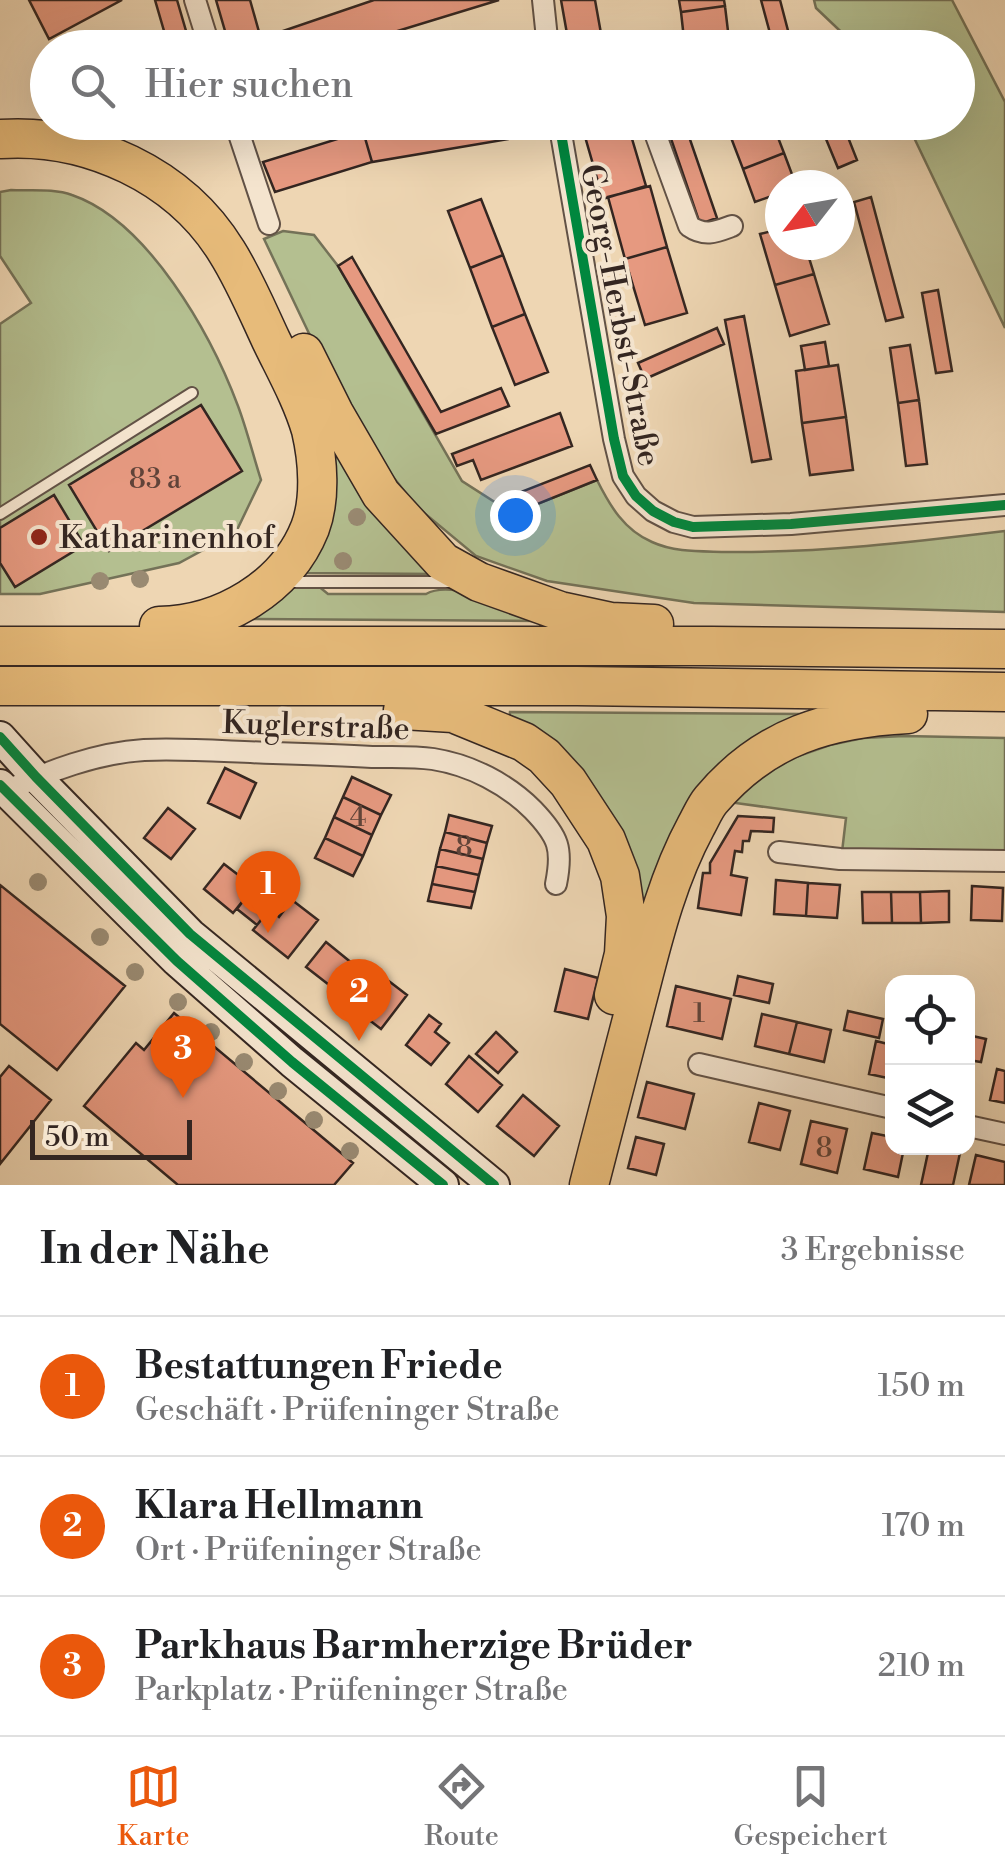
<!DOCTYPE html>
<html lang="de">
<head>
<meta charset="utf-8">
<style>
  body { margin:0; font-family:"Libre Bodoni",serif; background:#f6f6f6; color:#202124 }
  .controls { position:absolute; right:30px; bottom:30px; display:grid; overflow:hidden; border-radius:20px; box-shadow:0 10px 40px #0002 }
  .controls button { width:90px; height:90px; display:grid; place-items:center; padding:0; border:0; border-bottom:2px solid #e0e0e0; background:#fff; color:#202124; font:50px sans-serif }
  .compass { position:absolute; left:765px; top:170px; width:90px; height:90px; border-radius:50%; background:#fff; box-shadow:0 10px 40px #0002; rotate:239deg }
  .scale { position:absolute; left:30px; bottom:25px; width:162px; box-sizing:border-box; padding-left:10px; border:5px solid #342621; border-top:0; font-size:28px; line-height:35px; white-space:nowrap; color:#342621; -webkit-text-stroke:8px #f4e4ce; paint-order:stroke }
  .you { position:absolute; left:515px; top:515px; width:35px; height:35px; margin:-25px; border:8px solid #fff; border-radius:50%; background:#1a73e8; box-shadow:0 0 0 15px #1a73e833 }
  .badge { display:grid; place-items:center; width:65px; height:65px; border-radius:50%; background:#ea580c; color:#fff; font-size:32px; font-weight:700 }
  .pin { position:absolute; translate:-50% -82px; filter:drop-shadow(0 2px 5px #0008) }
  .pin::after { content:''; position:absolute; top:52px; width:35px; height:30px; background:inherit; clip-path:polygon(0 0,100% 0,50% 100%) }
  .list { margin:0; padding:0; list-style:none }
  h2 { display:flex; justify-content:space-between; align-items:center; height:130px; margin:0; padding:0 40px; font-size:42px }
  h2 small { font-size:32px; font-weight:400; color:#757577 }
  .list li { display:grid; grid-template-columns:65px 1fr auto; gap:30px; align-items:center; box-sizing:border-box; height:140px; padding:0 40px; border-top:2px solid #e0e0e0 }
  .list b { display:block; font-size:38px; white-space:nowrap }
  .list p { margin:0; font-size:32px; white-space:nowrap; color:#757577 }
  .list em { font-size:32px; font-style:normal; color:#757577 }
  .icon { flex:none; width:55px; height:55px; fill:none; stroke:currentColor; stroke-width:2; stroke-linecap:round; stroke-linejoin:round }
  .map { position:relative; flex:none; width:1005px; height:1185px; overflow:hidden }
  .search { position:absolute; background:#fff; box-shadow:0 10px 40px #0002; left:30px; right:30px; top:30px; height:110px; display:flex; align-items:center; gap:25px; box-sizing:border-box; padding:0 35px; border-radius:55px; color:#757577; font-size:38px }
  .sheet { height:550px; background:#fff }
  nav { display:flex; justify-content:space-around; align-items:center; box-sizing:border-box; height:140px; border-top:2px solid #e0e0e0; background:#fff; font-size:28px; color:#757577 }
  nav a { display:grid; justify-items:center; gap:5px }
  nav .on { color:#ea580c }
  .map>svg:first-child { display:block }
  .green { fill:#b4bf90; stroke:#747258; stroke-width:2.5 }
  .building { fill:#e69980; stroke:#342621; stroke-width:2.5 }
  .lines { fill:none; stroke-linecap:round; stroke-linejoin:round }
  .lane-casing { stroke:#625246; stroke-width:14 }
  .street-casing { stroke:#625246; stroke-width:24 }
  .secondary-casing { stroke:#342621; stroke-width:34 }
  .highway-casing { stroke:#342621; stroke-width:41 }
  .lane { stroke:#f4e4ce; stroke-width:10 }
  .street { stroke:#f4e4ce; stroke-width:20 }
  .secondary { stroke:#f4e4ce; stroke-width:30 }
  .highway { stroke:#e7bb7a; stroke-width:38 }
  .cycleway-casing { stroke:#f4e4ce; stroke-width:16 }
  .cycleway { stroke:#00873e; stroke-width:10 }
  .tree { fill:#998a72 }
  .poi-dot { fill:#8f2418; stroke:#f4e4ce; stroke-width:4 }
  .labels { text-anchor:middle; stroke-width:8; stroke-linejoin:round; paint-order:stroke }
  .number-label { font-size:28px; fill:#604339 }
  .street-label { font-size:32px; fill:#342621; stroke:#f4e4ce }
  .poi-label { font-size:32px; fill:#342621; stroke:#f4e4ce; text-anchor:start }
</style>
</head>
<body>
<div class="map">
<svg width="1005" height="1185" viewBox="0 0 1005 1185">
  <rect width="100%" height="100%" fill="#eed6b3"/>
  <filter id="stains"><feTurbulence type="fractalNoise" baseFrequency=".002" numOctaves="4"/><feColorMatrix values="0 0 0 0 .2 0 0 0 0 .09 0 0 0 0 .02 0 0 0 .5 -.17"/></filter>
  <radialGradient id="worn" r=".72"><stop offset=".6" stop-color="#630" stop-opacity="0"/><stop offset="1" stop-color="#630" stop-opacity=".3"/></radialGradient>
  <!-- green -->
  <path class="green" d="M814,0H952L1005,102V328L907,123L958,122V48L857,47L816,8Z
    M11,190C30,191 54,188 72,195C148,221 211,334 238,406C247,430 253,455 261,480L236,532L179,563L40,594H0V324L31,303L0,256V192Z
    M283,231L314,235L338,266L462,481L501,506L508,497L515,513L597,480C610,506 624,530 652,542C676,553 702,551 728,552C820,553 913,542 1005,531V612L694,603L547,581L476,556L417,507L370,448L315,346L264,239Z
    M311,395L440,574L295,573Z
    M317,585L328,594H426C454,578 514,610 543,621L241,619L285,588Z
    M510,712L808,714L757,740L622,993L627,874L509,721Z
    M904,736L1005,738V852H842L846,818L728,802L770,766L830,745L863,738Z"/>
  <!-- building -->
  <path class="building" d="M29,0H122L49,39Z
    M155,0H177L191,48H169Z
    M216,0H250L263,46L230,48Z
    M374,0H499L342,48H279L274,34Z
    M561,0H595L602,39L569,45Z
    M679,0H724L725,6L681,12Z
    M761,0H780L792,46L774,48Z
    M725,6L730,48H685L681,12Z
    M410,122H530L532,135L372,162L363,131Z
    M622,122H627L646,186L603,199L584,133Z
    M678,122H684L717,218L700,224L667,127Z
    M763,122H772L784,153L743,169L730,135Z
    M819,122H842L857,160L838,168Z
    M363,131L372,162L275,192L263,162Z
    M784,153L796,185H780V193L755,202L743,169Z
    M650,186L667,247L625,259L608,197Z
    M871,197L903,317L886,321L854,202Z
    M481,199L503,255L470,268L448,211Z
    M780,229V245H805L814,274L775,285L760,234Z
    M667,247L687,313L645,325L625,259Z
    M503,255L525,314L492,327L470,268Z
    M352,257L441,412L501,388L509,406L436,434L338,266Z
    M814,274L829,324L790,336L775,285Z
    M938,290L952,371L936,373L922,293Z
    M525,314L548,372L515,385L492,327Z
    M744,316L771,459L752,462L725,320Z
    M717,328L724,344L645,379L638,363Z
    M825,342L829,366L805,370L801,346Z
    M910,345L919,400L898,403L890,348Z
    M838,365L846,417L802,423L796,371Z
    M919,400L927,464L906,466L898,403Z
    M201,405L242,471L109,551L69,485Z
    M560,413L572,446L481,480L473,460L457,466L452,454Z
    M846,417L853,470L810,475L802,423Z
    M590,465L597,480L515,513L508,497Z
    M54,495L84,545L15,587L0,563V528Z
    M225,768L256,783L240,818L208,803Z
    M352,777L391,795L381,815L343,797Z
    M343,797L381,815L372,835L334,817Z
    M168,808L195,829L171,859L144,838Z
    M449,815L492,826L487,843L445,832Z
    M738,816L774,818L773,832L751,831L749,841H743L742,852L735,851L731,875L747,878L741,915L698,908L703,873H710V863Z
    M334,817L372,835L363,856L325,838Z
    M445,832L487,843L483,859L440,849Z
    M325,838L363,856L353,876L315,858Z
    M440,849L483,859L479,875L436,866Z
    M224,864L254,887L233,913L204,889Z
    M436,866L479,875L475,892L432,884Z
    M252,875L279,897L257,925L237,909L254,887L247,882Z
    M776,880L808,883L806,916L774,914Z
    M808,883L840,885L837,918L806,916Z
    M432,884L475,892L471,908L428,901Z
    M0,885L125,986L57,1070L0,1024Z
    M972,886L1003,888L1002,921L971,920Z
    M949,891V922L921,923L920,892Z
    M862,892H891L892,923H863Z
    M891,892H920L921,923H892Z
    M292,900L318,920L288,958L253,930L270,909L279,917Z
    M326,942L353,964L333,988L306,967Z
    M565,969L598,978L588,1019L555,1011Z
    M377,972L407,995L381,1029L351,1006Z
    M738,976L773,984L769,1003L734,995Z
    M676,986L731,999L722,1039L667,1026Z
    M848,1011L883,1019L879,1038L844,1030Z
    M174,1013L353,1163L334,1185H178L84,1106L136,1043L144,1050Z
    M762,1014L797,1022L789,1054L755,1046Z
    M429,1015L441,1024L435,1032L449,1043L431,1065L406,1045Z
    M797,1022L831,1030L824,1062L789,1054Z
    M496,1032L517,1052L498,1073L476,1054Z
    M968,1035L986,1039L981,1062L968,1060Z
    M876,1041L892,1045V1079L869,1074Z
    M469,1056L502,1085L478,1112L446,1084Z
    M9,1066L51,1100L0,1164V1077Z
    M997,1069L1005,1071V1103L990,1100Z
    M647,1082L694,1094L685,1129L638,1117Z
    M523,1095L559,1126L534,1156L497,1126Z
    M759,1103L790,1111L780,1150L749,1142Z
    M811,1121L847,1129L837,1173L801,1164Z
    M872,1133L892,1137V1148H904L898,1177L864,1169Z
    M636,1137L664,1144L656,1175L628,1168Z
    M929,1148L960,1153L953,1185H921Z
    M976,1155L1005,1162V1185H969Z"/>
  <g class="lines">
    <!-- lane casing -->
    <g class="lane-casing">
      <path id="lane" d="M0,514L192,393
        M288,582H451"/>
    </g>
    <!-- street casing -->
    <g class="street-casing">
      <path id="street" d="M195,0L210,48
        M543,0L548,48
        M235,122L269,224
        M559,122L614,439L623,476L636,496L653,511L674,522L693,527L791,524L1005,505
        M651,122L689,226C705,237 716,232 732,226
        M6,791C49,771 96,753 144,750C186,748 231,752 273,753C306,754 339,755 372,757C392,757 413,756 433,759C471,765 507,784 533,810C559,837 563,849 556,884
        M779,852L840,859L1005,861
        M699,1064L892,1108
        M968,1126L1005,1134"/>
    </g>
    <!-- secondary casing -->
    <g class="secondary-casing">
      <path id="secondary" d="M0,737L36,777L190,934L494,1185
        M0,785L177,961L292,1062L443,1185"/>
    </g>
    <!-- highway casing -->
    <g class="highway-casing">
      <path id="highway" d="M0,139C88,133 180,175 227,252C244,279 257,310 271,340C285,369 302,399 311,430C318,460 321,499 310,528C286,588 222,625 159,626
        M304,353L334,413L381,494L443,562L479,582L560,611L611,622L654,624
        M0,646H711L1005,649
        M0,686H577L1005,692
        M403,710L453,713L524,742L544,756L568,782L606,840L620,876L626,916L624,954L614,995
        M589,1185C606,1118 624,1051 641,985C655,930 669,876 696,826C701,817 705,807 711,800C765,736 829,718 908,714"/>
    </g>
    <!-- lane -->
    <use href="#lane" class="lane"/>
    <!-- street -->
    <use href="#street" class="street"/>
    <!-- secondary -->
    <use href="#secondary" class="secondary"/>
    <!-- highway -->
    <use href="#highway" class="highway"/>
    <!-- cycleway casing -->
    <g class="cycleway-casing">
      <path id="cycleway" d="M559,122L614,439L623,476L636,496L653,511L674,522L693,527L791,524L1005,505
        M0,737L36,777L190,934L494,1185
        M0,785L177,961L292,1062L443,1185"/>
    </g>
    <!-- cycleway -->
    <use href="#cycleway" class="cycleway"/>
  </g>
  <!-- trees -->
  <g class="tree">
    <circle cx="357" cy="517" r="9"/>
    <circle cx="343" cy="561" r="9"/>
    <circle cx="140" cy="579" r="9"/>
    <circle cx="100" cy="581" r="9"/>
    <circle cx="38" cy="882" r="9"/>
    <circle cx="100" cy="937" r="9"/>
    <circle cx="135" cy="972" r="9"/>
    <circle cx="178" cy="1002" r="9"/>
    <circle cx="211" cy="1032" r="9"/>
    <circle cx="244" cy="1062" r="9"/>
    <circle cx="278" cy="1091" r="9"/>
    <circle cx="314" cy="1120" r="9"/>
    <circle cx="350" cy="1151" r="9"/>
  </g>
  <!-- markers -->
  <circle class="poi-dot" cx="39" cy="537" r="10"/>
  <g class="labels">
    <!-- number labels -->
    <g class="number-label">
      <text x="155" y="488">83 a</text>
      <text x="358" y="826">4</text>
      <text x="464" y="856">8</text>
      <text x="699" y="1022">1</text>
      <text x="824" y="1157">8</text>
    </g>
    <!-- street labels -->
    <g class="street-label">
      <text transform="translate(621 315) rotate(79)" y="11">Georg-Herbst-Straße</text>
      <text transform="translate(316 725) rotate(2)" y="11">Kuglerstraße</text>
    </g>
    <!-- poi labels -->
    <g class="poi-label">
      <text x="59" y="548">Katharinenhof</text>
    </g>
  </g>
  <rect width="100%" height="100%" filter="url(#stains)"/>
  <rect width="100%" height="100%" fill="url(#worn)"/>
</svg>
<div class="controls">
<button><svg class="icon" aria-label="locate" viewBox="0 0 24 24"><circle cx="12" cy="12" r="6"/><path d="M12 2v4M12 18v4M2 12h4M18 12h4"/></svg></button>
<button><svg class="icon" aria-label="layers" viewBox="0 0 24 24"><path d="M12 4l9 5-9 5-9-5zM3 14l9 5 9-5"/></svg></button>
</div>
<svg class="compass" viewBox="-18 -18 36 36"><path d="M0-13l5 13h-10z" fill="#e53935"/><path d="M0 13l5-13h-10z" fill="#757577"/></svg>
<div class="scale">50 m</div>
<div class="you"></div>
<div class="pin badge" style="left:268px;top:933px">1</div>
<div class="pin badge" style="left:359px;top:1041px">2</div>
<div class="pin badge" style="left:183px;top:1098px">3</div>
<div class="search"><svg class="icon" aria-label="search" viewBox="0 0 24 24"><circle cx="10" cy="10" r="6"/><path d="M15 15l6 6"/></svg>Hier suchen</div>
</div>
<section class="sheet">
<h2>In der Nähe<small>3 Ergebnisse</small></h2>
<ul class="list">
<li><span class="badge">1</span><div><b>Bestattungen Friede</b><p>Geschäft · Prüfeninger Straße</p></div><em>150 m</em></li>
<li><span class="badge">2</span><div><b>Klara Hellmann</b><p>Ort · Prüfeninger Straße</p></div><em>170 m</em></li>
<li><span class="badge">3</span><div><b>Parkhaus Barmherzige Brüder</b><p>Parkplatz · Prüfeninger Straße</p></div><em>210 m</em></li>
</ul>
</section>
<nav>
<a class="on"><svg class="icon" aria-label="map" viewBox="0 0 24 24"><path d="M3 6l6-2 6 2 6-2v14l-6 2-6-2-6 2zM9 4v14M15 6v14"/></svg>Karte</a>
<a><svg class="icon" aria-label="directions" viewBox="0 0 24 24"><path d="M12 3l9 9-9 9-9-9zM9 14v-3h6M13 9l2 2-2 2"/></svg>Route</a>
<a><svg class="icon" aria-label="saved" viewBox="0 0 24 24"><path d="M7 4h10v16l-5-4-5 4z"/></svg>Gespeichert</a>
</nav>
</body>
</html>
